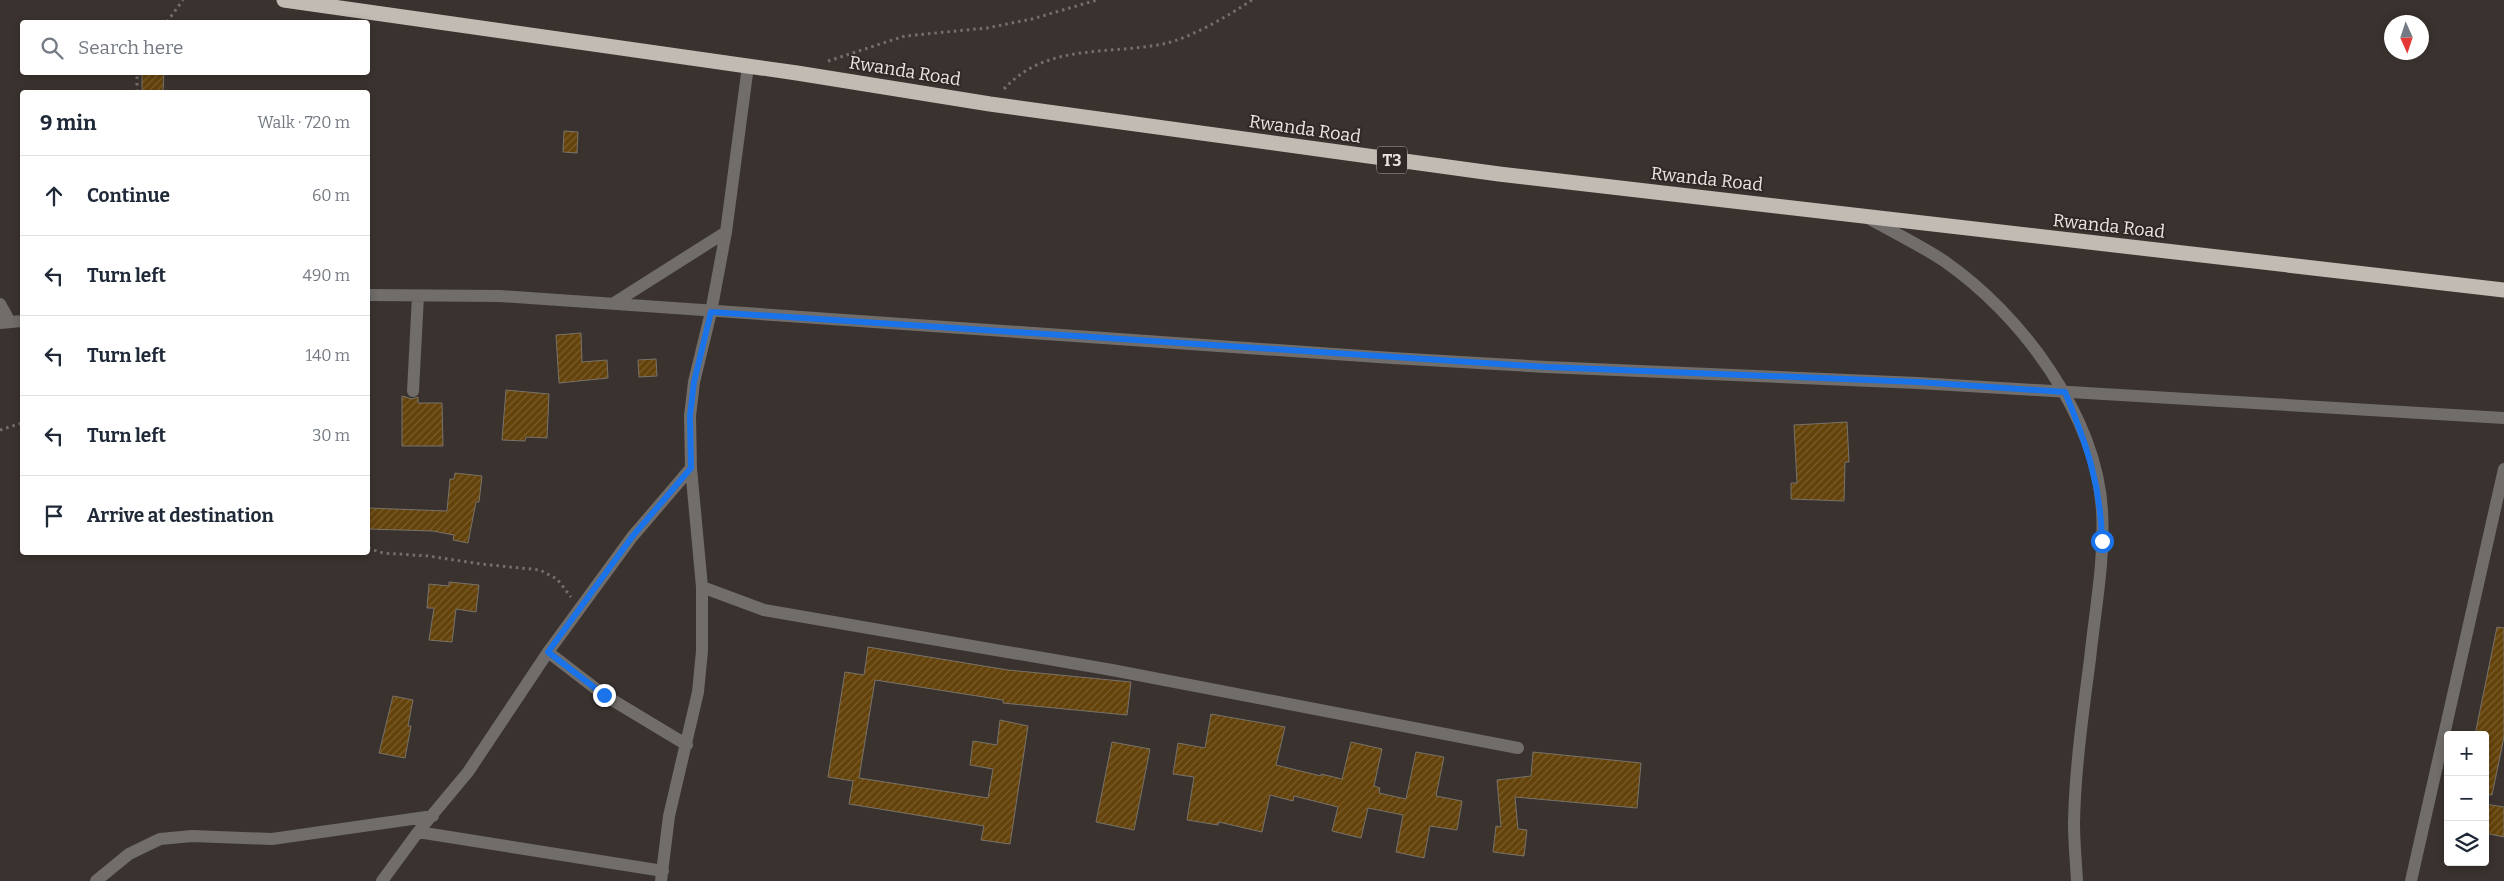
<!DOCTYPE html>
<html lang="en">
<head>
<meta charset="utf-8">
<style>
  body { margin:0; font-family:Bitter,serif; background:#f2f2f3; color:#1f2937 }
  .controls { position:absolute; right:15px; bottom:15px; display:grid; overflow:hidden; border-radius:5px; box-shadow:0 2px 8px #0003 }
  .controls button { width:45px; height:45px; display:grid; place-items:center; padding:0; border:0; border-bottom:1px solid #e0e1e3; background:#fff; color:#1f2937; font:25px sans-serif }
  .compass { position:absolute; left:2384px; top:15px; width:45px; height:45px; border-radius:50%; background:#fff; box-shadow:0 2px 8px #0003; rotate:177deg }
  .stop { position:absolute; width:15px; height:15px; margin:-11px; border:4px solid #1a73e8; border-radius:50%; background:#fff }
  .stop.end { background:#1a73e8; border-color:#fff; box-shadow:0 1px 5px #0008 }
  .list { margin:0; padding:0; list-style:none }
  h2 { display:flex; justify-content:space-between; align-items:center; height:65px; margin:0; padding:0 20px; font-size:21px }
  h2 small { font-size:16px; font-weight:400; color:#747a83 }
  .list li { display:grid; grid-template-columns:32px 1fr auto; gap:15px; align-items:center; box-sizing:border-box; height:80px; padding:0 20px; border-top:1px solid #e0e1e3 }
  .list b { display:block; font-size:19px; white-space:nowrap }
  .list em { font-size:16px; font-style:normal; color:#747a83 }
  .icon { flex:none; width:28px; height:28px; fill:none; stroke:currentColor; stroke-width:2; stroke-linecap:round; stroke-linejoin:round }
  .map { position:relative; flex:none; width:2504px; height:881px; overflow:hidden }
  .search { position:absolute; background:#fff; box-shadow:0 2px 8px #0003; left:20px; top:20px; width:350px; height:55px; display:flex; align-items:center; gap:12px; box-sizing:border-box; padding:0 18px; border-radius:5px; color:#747a83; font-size:19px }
  .panel { position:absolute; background:#fff; box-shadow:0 2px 8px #0003; left:20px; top:90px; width:350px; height:465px; border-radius:5px }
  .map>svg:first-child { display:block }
  .building { fill:url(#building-hatch); stroke:#78726a }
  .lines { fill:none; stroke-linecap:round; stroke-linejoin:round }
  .path { stroke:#756e6b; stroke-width:3; stroke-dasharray:2.5 4; stroke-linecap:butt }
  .minor { stroke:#706d6a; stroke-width:12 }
  .highway { stroke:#c2bbb3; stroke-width:15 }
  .route { stroke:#1a73e8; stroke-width:6 }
  .labels { text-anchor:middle; stroke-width:4; stroke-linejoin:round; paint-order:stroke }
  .shield { fill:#302825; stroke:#b3acaa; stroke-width:1 }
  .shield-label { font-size:16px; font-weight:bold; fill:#ebe5e3 }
  .street-label { font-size:18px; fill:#ebe5e3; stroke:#302825 }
</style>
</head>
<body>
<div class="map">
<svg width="2504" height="881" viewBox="0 0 2504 881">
  <defs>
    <pattern id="building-hatch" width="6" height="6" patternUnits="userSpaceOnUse" patternTransform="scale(1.25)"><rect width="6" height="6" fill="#64430b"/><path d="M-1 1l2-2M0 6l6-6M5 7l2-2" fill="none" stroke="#7a5e2e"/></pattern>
  </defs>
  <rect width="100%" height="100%" fill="#3a322e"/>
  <!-- building -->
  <path class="building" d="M142,72H164L163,92H142Z
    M564,131L578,132L577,153L563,152Z
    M581,333L582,362L607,360L608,378L559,383L556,335Z
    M656,359L657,376L639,377L638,360Z
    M506,390L549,394L547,438L526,437L525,441L502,440Z
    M402,396L412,399L418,397V403H442L443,446H402Z
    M1847,422L1849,462H1845L1844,501L1791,499V483H1797L1794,425Z
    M455,473L482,476L479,502H476L468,543L453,540L454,535L433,531L368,529V508L447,511L450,479H454Z
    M449,582L479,585L476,612L456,609L452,642L429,640L434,608H427L429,584L449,586Z
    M2497,627L2504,628V737L2492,795L2485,794V735H2475Z
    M868,647L1008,670L1131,682L1127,715L1003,703V700L875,680L859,778L988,798L993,769L970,765L973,741L997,745L1000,720L1028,726L1010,844L981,840L984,826L849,804L853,781L828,777L845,672L864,675Z
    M393,696L413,700L408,726H411L405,758L379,753Z
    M1211,714L1285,727L1276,765L1321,776V774L1342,779L1351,742L1382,749L1374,786L1380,788L1379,793L1406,799L1416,752L1444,757L1436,796L1462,801L1457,830L1430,826L1424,858L1396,852L1403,815L1368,808L1361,838L1332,831L1338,807L1294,796L1293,801L1270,795L1262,832L1219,822L1218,825L1187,820L1194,777L1173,774L1178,743L1205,748Z
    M1112,742L1150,749L1134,830L1096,822Z
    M1533,752L1641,763L1637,808L1515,797L1518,829L1527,830L1524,856L1493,852L1496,826L1501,827L1497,780L1531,776Z
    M2485,804L2504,807V837L2485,833Z"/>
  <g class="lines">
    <!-- path -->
    <path class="path" d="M167,22L183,0
      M828,61L905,36L987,28L1032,19L1097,0
      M1004,89C1046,43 1107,55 1163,44C1191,38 1228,16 1252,0
      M137,92V72
      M0,430L22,423
      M368,548L383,553L428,556L481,564L540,570L557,579L571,597"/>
    <!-- minor -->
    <path class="minor" d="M1868,218C1893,232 1920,245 1944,261C2021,314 2096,415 2102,510C2105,560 2095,610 2090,659C2083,713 2075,769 2074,823C2074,843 2076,862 2077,881
      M368,295L500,296L1392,358L1546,367L1918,383L2504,418
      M614,303L726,232
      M0,304L10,322
      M0,323L22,321
      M413,391L418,296
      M702,587L764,610L1112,670L1518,748
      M548,652L604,695L687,745
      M418,832L663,871
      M96,881L129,854L160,839L192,836L272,839L433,816
      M382,881L418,832L468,772L548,652L632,537L691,468
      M661,881L669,816L698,692L702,651V587L691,468L690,416L694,382L711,312L726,232L748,66
      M2411,881L2504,469"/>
    <!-- highway -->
    <path class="highway" d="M284,0L797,73L990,104L1499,174L2504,290"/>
  </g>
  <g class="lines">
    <!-- route -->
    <path class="route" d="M604,695L548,652L632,537L691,468L690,416L694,382L711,312L1546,367L1918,382L2065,392C2086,443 2101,485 2102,541"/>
  </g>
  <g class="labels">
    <!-- shield labels -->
    <rect class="shield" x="1377" y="146.5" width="30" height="27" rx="4"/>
    <g class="shield-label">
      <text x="1392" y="166">T3</text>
    </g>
    <!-- street labels -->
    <g class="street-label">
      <text transform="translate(905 71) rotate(9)" y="6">Rwanda Road</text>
      <text transform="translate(1305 129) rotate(8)" y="6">Rwanda Road</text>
      <text transform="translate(1707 179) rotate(6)" y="6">Rwanda Road</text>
      <text transform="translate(2109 226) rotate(6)" y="6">Rwanda Road</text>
    </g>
  </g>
</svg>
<div class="controls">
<button>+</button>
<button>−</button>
<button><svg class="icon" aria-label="layers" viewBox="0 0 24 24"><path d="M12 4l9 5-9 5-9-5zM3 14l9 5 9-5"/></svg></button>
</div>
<svg class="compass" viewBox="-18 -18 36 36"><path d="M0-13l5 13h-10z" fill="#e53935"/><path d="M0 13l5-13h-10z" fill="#747a83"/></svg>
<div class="stop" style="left:2102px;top:541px"></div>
<div class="stop end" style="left:604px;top:695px"></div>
<div class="search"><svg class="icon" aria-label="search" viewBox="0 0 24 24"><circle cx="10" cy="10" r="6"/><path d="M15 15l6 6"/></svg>Search here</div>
<section class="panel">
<h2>9 min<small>Walk · 720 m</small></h2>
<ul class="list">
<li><svg class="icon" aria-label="ahead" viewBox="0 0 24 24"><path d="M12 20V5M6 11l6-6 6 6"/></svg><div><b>Continue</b></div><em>60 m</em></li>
<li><svg class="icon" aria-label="left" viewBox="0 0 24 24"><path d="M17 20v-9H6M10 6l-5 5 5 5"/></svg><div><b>Turn left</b></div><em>490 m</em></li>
<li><svg class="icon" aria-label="left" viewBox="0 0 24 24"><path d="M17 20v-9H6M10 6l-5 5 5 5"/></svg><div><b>Turn left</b></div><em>140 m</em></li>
<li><svg class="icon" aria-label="left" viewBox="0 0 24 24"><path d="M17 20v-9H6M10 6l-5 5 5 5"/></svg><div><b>Turn left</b></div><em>30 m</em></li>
<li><svg class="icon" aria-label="arrive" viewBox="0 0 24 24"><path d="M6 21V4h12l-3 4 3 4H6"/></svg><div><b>Arrive at destination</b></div></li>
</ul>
</section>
</div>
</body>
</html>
